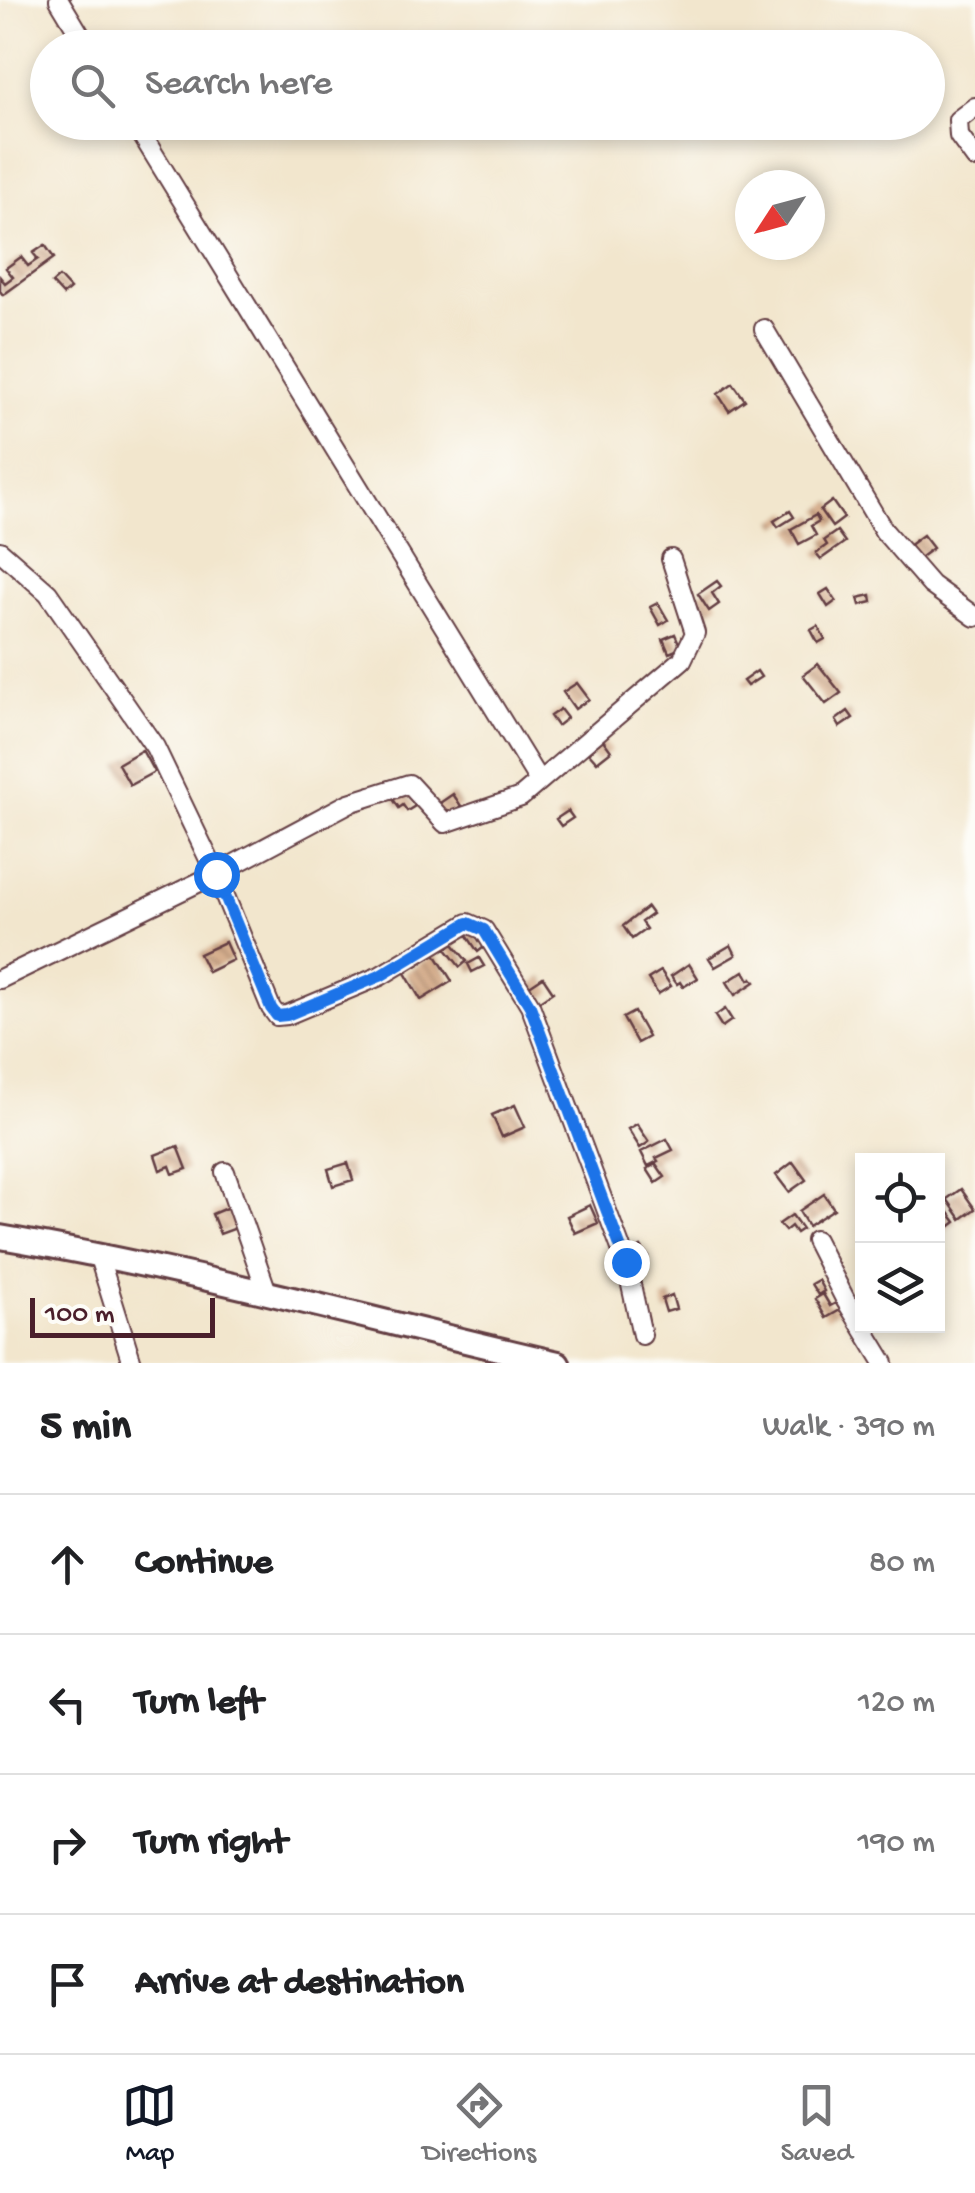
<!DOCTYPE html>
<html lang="en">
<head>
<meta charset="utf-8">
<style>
  body { margin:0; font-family:"Gochi Hand",sans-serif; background:#f6f6f6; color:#202124 }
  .controls { position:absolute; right:30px; bottom:30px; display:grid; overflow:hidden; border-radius:0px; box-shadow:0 5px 15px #0003 }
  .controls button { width:90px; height:90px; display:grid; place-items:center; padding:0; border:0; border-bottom:2px solid #e0e0e0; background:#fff; color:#202124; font:50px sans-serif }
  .compass { position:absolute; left:735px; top:170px; width:90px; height:90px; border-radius:50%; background:#fff; box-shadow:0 5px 15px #0003; rotate:234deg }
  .scale { position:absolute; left:30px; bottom:25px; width:185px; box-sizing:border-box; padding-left:10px; border:5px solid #4a1f2b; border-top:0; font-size:28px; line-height:35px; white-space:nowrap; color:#4a1f2b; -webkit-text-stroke:8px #fdfcf7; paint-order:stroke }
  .stop { position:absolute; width:30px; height:30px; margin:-22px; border:8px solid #1a73e8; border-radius:50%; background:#fff }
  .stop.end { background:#1a73e8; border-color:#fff; box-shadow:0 2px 10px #0008 }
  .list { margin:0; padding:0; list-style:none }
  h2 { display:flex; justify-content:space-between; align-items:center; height:130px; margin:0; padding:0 40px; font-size:42px }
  h2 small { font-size:32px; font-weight:400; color:#757577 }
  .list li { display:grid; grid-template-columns:65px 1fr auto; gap:30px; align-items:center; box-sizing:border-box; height:140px; padding:0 40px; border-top:2px solid #e0e0e0 }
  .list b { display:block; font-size:38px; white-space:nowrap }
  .list em { font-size:32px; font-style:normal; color:#757577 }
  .icon { flex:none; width:55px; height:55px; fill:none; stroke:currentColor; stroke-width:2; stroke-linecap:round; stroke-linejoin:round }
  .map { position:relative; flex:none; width:975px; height:1363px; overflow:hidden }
  .search { position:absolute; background:#fff; box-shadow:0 5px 15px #0003; left:30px; right:30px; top:30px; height:110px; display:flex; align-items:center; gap:25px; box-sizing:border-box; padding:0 35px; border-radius:55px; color:#757577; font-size:38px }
  .sheet { height:690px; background:#fff }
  nav { display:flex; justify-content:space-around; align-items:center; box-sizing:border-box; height:140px; border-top:2px solid #e0e0e0; background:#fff; font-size:28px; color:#757577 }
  nav a { display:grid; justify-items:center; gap:5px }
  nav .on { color:#111827 }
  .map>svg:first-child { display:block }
  .building { fill:url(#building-back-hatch) }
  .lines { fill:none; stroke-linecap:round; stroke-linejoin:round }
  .minor-casing { stroke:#633d43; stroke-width:22 }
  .major-casing { stroke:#633d43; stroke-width:28 }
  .minor { stroke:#fff; stroke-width:18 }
  .major { stroke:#fff; stroke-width:22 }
  .route { stroke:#1a73e8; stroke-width:12 }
</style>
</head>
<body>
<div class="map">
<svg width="975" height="1363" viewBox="0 0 975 1363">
  <defs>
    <pattern id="building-back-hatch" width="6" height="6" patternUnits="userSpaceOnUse" patternTransform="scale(2.5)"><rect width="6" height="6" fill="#d6af8e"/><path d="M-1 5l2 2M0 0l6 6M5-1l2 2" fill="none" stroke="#b08e74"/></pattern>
  </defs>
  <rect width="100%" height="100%" fill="#fdfcf7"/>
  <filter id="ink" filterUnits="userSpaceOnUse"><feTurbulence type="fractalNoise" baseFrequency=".01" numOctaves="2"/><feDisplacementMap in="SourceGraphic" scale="20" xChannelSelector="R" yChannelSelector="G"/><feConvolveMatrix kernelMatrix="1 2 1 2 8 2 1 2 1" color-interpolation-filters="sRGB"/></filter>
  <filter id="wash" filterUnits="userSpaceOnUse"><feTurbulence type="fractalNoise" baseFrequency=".0048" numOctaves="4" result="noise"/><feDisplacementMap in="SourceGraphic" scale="40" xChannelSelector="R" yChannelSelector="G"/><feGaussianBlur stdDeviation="2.25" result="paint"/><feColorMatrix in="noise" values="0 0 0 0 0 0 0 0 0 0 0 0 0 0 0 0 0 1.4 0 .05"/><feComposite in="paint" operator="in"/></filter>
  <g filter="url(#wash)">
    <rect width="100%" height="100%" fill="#f2e6cd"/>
    <g id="blocks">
      <!-- building -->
      <path class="building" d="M45,245L54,258L3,295L0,291V277L5,283L13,277L6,268L21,257L28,266L38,259L33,253Z
        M59,277L70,289L63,295L52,283Z
        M733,383L745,400L729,411L718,394Z
        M832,501L844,518L832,527L820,510Z
        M790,511L794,517L778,527L774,521Z
        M816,515L819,521L811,526L816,535L799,544L791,529Z
        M837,531L845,542L821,559L816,553L827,545L824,540Z
        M923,535L933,548L914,562L904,549Z
        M717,581L721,586L712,593L719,604L709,611L698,594Z
        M828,589L836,601L828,607L820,594Z
        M871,595L872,602L860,605L858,598Z
        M658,603L668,620L660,625L650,607Z
        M818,626L825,639L818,643L811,630Z
        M675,634L681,648L669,653L663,639Z
        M818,664L841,693L826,704L803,675Z
        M757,671L761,677L747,686L743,681Z
        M577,683L589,699L575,709L563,692Z
        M560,709L567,718L557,726L550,716Z
        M848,711L853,718L840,727L836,720Z
        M603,740L611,751L597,762L588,752Z
        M142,750L154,772L130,785L118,764Z
        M405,791L415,806L407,811L403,805L399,808L393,799Z
        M453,794L461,806L442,819L434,807Z
        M568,811L573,818L561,826L556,819Z
        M647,907L652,914L641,922L646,929L632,939L623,926Z
        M472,930L484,947L478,952L466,934Z
        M225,942L233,960L208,972L199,954Z
        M453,944L467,961L460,967L446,949Z
        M731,945L736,955L715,967L709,958Z
        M435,954L452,981L421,1000L405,973Z
        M479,958L484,966L472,972L468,964Z
        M689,964L698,978L683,987L680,982L677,984L671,976Z
        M661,971L671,986L658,994L648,979Z
        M744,971L749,980L752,978L755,982L735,995L727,982Z
        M543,977L553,992L532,1006L522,991Z
        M725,1009L732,1020L722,1027L715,1016Z
        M634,1012L648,1037L637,1043L623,1018Z
        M515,1105L525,1127L502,1137L492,1115Z
        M637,1124L649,1142L640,1148L628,1129Z
        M667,1139L673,1150L656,1158L658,1161L648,1166L641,1152Z
        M178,1146L187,1169L173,1174L170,1166L160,1170L155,1155Z
        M793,1162L806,1180L789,1192L776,1175Z
        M348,1163L353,1180L333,1186L328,1169Z
        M656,1164L665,1177L656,1183L647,1169Z
        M961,1189L975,1209L961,1219L947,1199Z
        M824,1194L834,1209L808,1226L799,1211Z
        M941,1202L956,1222L940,1234L938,1232V1204Z
        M590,1205L598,1223L575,1233L567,1216Z
        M231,1206L239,1227L220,1234L212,1214Z
        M792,1215L802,1229L796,1233L791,1226L785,1231L779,1224Z
        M641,1247L648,1256L640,1262L633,1252Z
        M818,1280L824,1291L818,1295L811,1284Z
        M823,1294L830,1306L836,1303L840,1310L826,1318L815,1299Z
        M672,1295L676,1309L666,1312L662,1299Z"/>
    </g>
  </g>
  <g filter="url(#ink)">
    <use href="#blocks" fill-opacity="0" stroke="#633d43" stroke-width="2.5"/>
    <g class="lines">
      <!-- minor casing -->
      <g class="minor-casing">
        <path id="minor" d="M59,0L88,48
          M975,107L958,120L959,136L975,158
          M134,122L539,781
          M764,329L884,531L931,585L975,617
          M0,551L48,593L155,747L216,874L271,1008L277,1016L287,1015L380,976L468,923L484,930L530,1005L626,1262L642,1335
          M0,979L216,874L349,803L409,784L445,823L521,797L682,660L695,633L671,559
          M225,1172L267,1292
          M815,1240L845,1299L884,1363
          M98,1254L132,1363"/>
      </g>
      <!-- major casing -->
      <g class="major-casing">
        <path id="major" d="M0,1237C188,1269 372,1320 558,1363"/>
      </g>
      <!-- minor -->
      <use href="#minor" class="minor"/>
      <!-- major -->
      <use href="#major" class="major"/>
    </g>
  </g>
  <g class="lines" filter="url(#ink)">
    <!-- route -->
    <path class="route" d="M216,874L271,1008L277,1016L287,1015L380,976L468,923L484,930L530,1006L626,1262"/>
  </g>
</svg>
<div class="controls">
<button><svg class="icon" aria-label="locate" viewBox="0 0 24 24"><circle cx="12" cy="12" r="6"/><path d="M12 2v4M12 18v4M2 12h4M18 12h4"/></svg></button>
<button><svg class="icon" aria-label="layers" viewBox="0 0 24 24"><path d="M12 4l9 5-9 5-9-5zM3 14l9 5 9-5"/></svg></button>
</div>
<svg class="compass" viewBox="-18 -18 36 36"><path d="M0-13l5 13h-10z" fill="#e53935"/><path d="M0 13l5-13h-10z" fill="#757577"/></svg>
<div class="scale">100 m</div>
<div class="stop" style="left:216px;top:874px"></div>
<div class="stop end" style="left:626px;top:1262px"></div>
<div class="search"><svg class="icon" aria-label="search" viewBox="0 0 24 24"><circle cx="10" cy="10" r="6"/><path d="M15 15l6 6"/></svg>Search here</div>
</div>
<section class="sheet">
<h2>5 min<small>Walk · 390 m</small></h2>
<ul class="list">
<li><svg class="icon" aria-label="ahead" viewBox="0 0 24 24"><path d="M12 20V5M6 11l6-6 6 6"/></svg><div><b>Continue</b></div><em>80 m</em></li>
<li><svg class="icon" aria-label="left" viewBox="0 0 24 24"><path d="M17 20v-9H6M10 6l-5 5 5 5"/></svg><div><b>Turn left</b></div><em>120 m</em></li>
<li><svg class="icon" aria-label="right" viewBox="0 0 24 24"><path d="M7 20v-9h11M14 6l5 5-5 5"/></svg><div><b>Turn right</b></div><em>190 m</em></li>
<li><svg class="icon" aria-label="arrive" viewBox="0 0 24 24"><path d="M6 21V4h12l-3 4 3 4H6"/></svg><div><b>Arrive at destination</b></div></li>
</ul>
</section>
<nav>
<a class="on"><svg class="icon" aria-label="map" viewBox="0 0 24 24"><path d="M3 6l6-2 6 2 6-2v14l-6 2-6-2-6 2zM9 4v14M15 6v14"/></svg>Map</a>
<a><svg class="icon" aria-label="directions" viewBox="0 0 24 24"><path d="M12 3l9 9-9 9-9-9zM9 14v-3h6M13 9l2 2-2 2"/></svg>Directions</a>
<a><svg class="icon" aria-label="saved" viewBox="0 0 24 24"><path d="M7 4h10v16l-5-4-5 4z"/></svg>Saved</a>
</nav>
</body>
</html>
